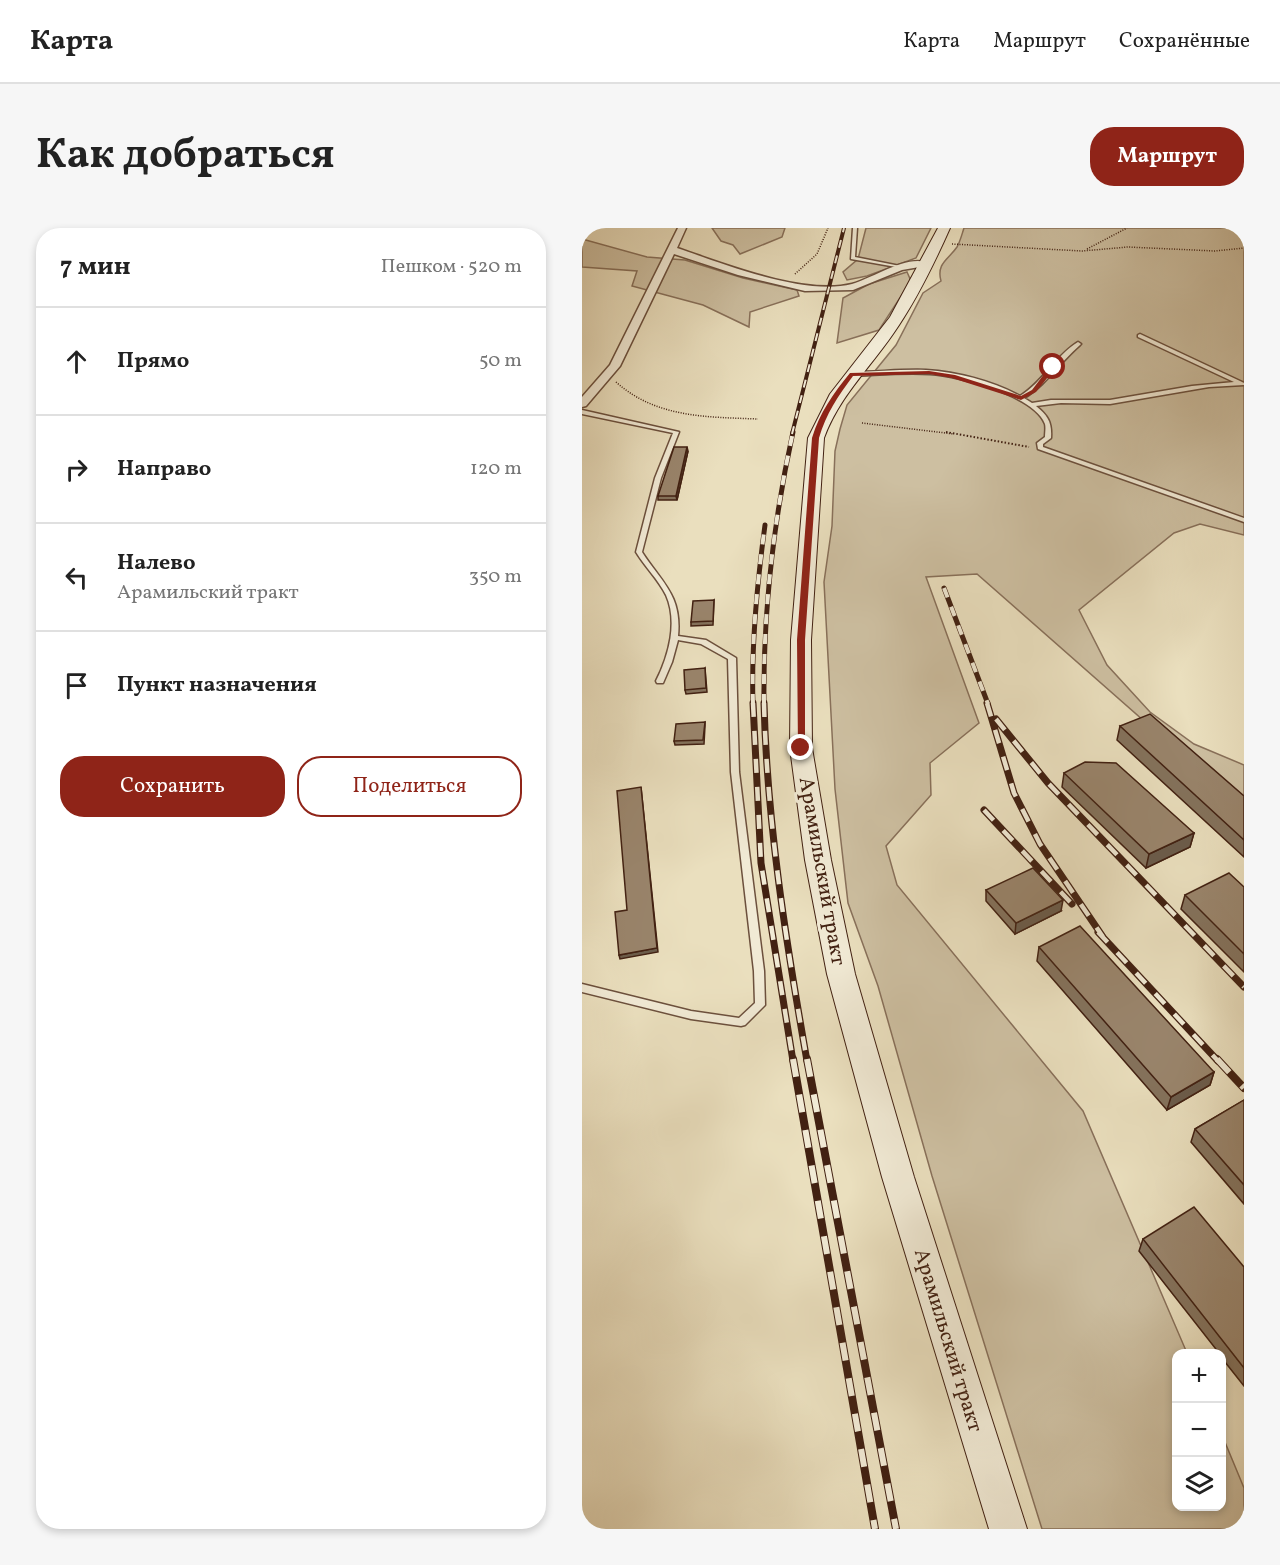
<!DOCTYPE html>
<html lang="ru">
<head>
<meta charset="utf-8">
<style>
  body { margin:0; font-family:Vollkorn,serif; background:#f6f6f6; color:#222 }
  .controls { position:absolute; right:18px; bottom:18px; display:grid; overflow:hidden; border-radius:12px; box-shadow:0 3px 9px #0003 }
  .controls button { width:54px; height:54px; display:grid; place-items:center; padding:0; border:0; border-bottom:2px solid #e0e0e0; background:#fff; color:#222; font:30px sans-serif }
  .stop { position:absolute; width:18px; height:18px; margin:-14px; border:4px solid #8f2418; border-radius:50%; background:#fff }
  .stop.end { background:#8f2418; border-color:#fff; box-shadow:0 2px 6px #0008 }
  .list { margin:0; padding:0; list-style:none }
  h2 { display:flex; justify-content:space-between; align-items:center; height:78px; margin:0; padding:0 24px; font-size:26px }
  h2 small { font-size:20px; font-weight:400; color:#767676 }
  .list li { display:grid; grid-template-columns:39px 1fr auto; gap:18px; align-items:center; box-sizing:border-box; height:108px; padding:0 24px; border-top:2px solid #e0e0e0 }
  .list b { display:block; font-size:22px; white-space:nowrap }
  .list p { margin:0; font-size:20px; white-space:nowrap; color:#767676 }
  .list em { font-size:20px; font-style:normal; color:#767676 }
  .actions { display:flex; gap:12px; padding:18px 24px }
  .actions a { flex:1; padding:14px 0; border:2px solid #8f2418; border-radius:24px; text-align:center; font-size:21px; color:#8f2418 }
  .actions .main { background:#8f2418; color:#fff }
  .icon { flex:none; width:33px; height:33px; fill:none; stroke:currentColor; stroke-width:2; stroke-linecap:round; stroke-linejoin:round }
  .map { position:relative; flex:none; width:662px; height:1301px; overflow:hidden; border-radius:24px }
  header { display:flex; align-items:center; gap:36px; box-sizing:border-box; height:84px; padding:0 30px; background:#fff; border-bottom:2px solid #e0e0e0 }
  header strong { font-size:28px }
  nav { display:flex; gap:33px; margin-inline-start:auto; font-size:21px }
  .intro { display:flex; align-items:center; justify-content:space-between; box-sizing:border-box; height:144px; padding:0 36px }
  h1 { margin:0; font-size:42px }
  .button { padding:15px 27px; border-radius:24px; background:#8f2418; color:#fff; font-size:21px; font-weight:700 }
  main { display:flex; gap:36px; padding:0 36px }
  aside { flex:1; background:#fff; border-radius:24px; box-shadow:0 3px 9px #0003 }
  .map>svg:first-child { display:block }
  .green { fill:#cdbfa1; stroke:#88705a; stroke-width:1.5 }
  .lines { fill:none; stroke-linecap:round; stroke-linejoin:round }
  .lane-casing { stroke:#6c503d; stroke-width:3 }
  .street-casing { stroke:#6c503d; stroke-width:3 }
  .secondary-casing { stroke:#422112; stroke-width:2 }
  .path-far1 { stroke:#422112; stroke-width:1.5; stroke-dasharray:1 1.5; stroke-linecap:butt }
  .path { stroke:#422112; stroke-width:2; stroke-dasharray:1.5 2; stroke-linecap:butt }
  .lane { fill:#f1ead5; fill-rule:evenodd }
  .street { fill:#f1ead5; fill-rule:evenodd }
  .secondary { fill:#f1ead5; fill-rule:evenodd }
  .rail-far3-casing { stroke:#422112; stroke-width:4 }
  .rail-far2-casing { stroke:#422112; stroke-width:5 }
  .rail-far1-casing { stroke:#422112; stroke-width:7 }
  .rail-casing { stroke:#422112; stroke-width:8 }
  .rail-far3 { stroke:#f1ead5; stroke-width:2; stroke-dasharray:8; stroke-linecap:butt }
  .rail-far2 { stroke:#f1ead5; stroke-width:4; stroke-dasharray:10; stroke-linecap:butt }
  .rail-far1 { stroke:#f1ead5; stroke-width:4.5; stroke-dasharray:14; stroke-linecap:butt }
  .rail { stroke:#f1ead5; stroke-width:6; stroke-dasharray:18; stroke-linecap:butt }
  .wall { fill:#84725c; stroke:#422112; stroke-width:1.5 }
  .shaded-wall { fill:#6b5c4b; stroke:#422112; stroke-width:1.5 }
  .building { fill:#99846b; stroke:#422112; stroke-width:1.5 }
  .route { fill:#8f2418 }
  .labels { text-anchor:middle; stroke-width:6; stroke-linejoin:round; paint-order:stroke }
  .street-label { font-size:21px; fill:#422112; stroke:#f1ead5 }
</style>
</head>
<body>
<header>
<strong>Карта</strong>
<nav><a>Карта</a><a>Маршрут</a><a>Сохранённые</a></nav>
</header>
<div class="intro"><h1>Как добраться</h1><a class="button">Маршрут</a></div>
<main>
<aside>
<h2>7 мин<small>Пешком · 520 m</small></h2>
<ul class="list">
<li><svg class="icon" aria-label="ahead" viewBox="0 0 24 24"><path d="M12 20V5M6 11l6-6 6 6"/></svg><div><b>Прямо</b></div><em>50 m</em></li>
<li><svg class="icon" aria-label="right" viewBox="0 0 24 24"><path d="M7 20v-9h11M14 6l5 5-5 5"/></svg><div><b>Направо</b></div><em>120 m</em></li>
<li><svg class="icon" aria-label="left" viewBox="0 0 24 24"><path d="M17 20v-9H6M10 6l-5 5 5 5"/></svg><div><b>Налево</b><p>Арамильский тракт</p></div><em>350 m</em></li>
<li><svg class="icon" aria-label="arrive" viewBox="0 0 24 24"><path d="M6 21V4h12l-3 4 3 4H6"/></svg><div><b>Пункт назначения</b></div></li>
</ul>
<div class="actions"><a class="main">Сохранить</a><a>Поделиться</a></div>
</aside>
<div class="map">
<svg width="662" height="1301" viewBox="0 0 662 1301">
  <rect width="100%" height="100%" fill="#eadfbe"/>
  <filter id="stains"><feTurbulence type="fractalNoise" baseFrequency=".00333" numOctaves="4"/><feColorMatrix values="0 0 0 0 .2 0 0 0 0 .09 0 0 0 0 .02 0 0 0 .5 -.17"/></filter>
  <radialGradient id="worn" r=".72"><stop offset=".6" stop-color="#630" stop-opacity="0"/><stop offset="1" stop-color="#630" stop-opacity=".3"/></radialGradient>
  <!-- green -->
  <path class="green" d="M130,0H203L200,9L158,26L151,17L139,13Z
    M284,0H349L334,30L285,48L265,52L261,44L276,31Z
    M382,0H662V307L618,296L592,305L497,382L525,437L568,484L612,516L662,537V581L395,346L344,349L397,495L348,535L349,567L304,618L315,657L501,883L605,1125L594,1126V1278H640V1207L662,1260V1301H460L350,948L296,758L266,675L253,561L242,354L250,298L253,223L258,201L265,177L314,117L341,65L359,53C354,35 367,31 375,19C378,14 380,6 382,0Z
    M0,11L65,29L103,32L161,50L215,62L217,68L168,84L167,99L121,77L50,58L55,43L0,39Z
    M325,44L329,53L297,102L255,115L261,70L287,56Z"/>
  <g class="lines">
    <!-- lane casing -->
    <g class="lane-casing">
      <path id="lane" d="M271,0H275L273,29L318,38H320V40L269,31Z
        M558,106L658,153L662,155V157L627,159L528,176L479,175L454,178C466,188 470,194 469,210L461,216V219L662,290V294L456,221L455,215L463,209C463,205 464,200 463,196C452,167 376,148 348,146C322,144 296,147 270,148L267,146L270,144C295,144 320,141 344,142C375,144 411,153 438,168C461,154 473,128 496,114L499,116L498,117C478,134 464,157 442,170L450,175L469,172H528L610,158L652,154L556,109V107Z
        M0,182L97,204L79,250L60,324C80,355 100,367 96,408L124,412L154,430L157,544L182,743L183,777L163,797L159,798L109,791L0,764V756L109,783L157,790L173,775L172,743L149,544L146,431L119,416L96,412L90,434L81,455H75L74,453C87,427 96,394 84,367C76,351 63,339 54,324L73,250L91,205L0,186Z"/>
    </g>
    <!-- street casing -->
    <g class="street-casing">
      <path id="street" d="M96,0H104L95,20C142,36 222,68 270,56C290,51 330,23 349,37L320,42L271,62L223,63L156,47L92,26L38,138L4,178L0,179V169L28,137Z"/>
    </g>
    <!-- secondary casing -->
    <g class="secondary-casing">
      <path id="secondary" d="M356,0H368C352,36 334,73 311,106C287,141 257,169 242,210L229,412L230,520L249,632L273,746L332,949L445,1301H407L300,949L245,746L223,632L208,520L209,412L226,210L248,166L308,89Z"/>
    </g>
    <!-- path-far1 -->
    <path class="path-far1" d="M370,16L500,23L546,19L633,23L662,20
      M505,21L545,0
      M213,46L235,26L246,0
      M34,154C74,190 125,189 176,191
      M280,195L372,206"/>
    <!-- path -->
    <path class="path" d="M364,204L447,219"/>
    <!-- lane -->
    <use href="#lane" class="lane"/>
    <!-- street -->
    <use href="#street" class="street"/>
    <!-- secondary -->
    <use href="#secondary" class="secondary"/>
    <!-- rail-far3 casing -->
    <g class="rail-far3-casing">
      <path id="rail-far3" d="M210,206L262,0"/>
    </g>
    <!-- rail-far2 casing -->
    <g class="rail-far2-casing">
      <path id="rail-far2" d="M362,360L406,476
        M171,476C169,416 175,356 183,297
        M182,476C181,384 191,295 211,204"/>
    </g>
    <!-- rail-far1 casing -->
    <g class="rail-far1-casing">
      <path id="rail-far1" d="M171,475L179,635L211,833
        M182,475C185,595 204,714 225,833
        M405,475L432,565L458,616L521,709
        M414,491L466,555L662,759
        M402,582L490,676
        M516,704L636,833"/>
    </g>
    <!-- rail casing -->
    <g class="rail-casing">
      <path id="rail" d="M211,831L293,1301
        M225,831L314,1301
        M635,831L662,860"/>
    </g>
    <!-- rail-far3 -->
    <use href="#rail-far3" class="rail-far3"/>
    <!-- rail-far2 -->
    <use href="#rail-far2" class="rail-far2"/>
    <!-- rail-far1 -->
    <use href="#rail-far1" class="rail-far1"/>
    <!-- rail -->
    <use href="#rail" class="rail"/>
  </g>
  <!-- wall -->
  <path class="wall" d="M106,223L95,272H76V268Z
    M132,372L131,397L109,398V394Z
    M123,440L125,464L104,466L103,462Z
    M123,494V498L122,516L93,517L92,513Z
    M538,498L662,568V629L535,512Z
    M482,545L612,605L608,619L564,640L480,559Z
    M662,659V744L599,681L603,667Z
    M404,662L479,683L433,706L404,673Z
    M457,719L632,844L628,857L585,882L455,733Z
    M662,872V976L609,914L613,901Z
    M561,1011L662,1039V1158L639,1129V1125H637L557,1023Z"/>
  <!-- shaded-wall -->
  <path class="shaded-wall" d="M105,219L106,223L95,272L94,268Z
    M59,559L76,724L38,731L37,727L75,720Z
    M612,605L608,619L564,640L567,626Z
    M481,672L479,683L433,706L434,695Z
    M632,844L628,857L585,882L589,869Z"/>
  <!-- building -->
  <path class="building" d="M92,219H105L94,268H76Z
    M132,372L131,393L109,394L111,373Z
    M123,440L124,460L103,462L102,442Z
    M568,486L662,568V612L538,498Z
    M123,494L121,512L92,513L94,496Z
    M503,534L534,535L612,605L567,626L482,545Z
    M59,559L75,720L37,727L33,684L45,682L35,563Z
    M451,640L481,672L434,695L404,662Z
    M647,645L662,659V726L603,667Z
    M498,698L632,844L589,869L457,719Z
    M662,872V957L613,901Z
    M612,979L662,1039V1140L561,1011Z"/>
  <!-- route -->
  <path class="route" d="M469,137L474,139L454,164L439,172L370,150L347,146L271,148C256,168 244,186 237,210L223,412V520L216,522L215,412L230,210C238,184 251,166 268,145L347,143L373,147L439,168L450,162Z"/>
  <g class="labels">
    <!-- street labels -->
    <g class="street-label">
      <text transform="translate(241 643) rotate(80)" y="7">Арамильский тракт</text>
      <text transform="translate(367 1112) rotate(73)" y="7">Арамильский тракт</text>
    </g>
  </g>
  <rect width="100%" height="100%" filter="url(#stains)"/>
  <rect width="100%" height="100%" fill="url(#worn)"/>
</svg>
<div class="controls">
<button>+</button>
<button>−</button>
<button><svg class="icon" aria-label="layers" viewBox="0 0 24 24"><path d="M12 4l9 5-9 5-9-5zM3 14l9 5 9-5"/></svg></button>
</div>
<div class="stop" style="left:471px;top:139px"></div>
<div class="stop end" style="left:219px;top:520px"></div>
</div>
</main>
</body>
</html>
